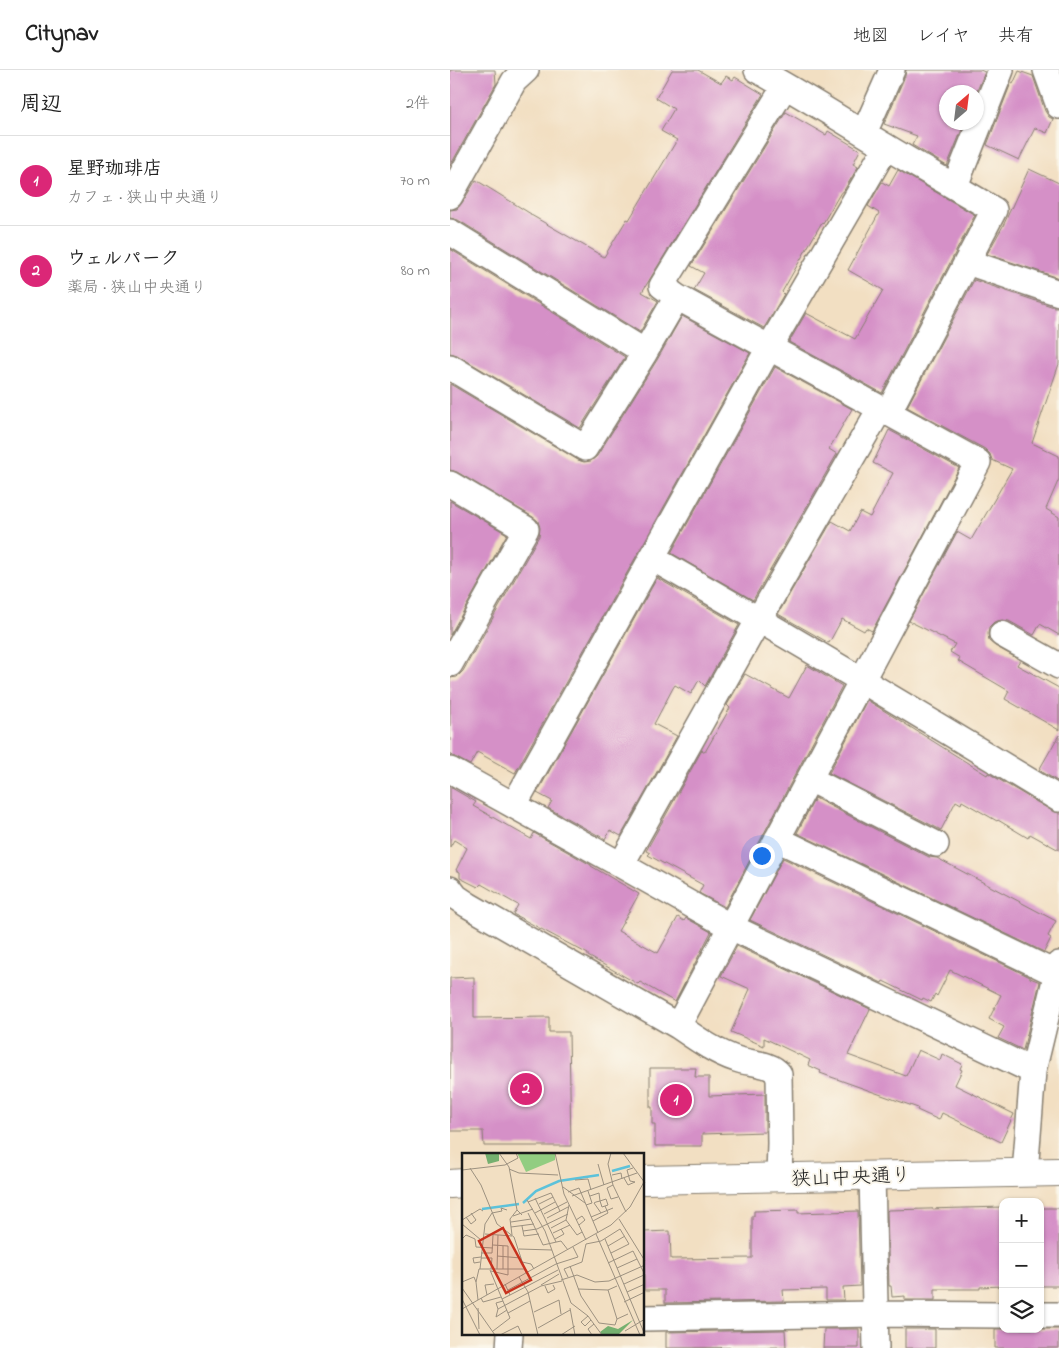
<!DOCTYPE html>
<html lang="ja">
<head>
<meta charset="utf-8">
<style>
  body { margin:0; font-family:"Indie Flower","Klee One",sans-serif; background:#f6f6f6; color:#222 }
  .controls { position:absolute; right:15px; bottom:15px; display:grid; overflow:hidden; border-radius:10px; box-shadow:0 1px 4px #0004 }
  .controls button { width:45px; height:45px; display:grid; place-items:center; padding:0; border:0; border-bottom:1px solid #e0e0e0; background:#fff; color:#222; font:25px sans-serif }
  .compass { position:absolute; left:489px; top:15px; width:45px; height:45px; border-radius:50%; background:#fff; box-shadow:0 1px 4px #0004; rotate:28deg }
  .you { position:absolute; left:311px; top:785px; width:18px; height:18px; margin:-12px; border:4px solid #fff; border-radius:50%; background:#1a73e8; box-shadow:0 0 0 8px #1a73e833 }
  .badge { display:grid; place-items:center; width:32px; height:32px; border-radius:50%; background:#db2777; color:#fff; font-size:16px; font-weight:700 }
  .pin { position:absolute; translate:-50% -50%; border:2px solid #fff; box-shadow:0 1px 5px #0006 }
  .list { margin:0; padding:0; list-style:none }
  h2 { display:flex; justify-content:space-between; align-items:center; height:65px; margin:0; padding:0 20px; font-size:21px }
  h2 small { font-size:16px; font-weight:400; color:#767676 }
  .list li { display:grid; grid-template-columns:32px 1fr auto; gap:15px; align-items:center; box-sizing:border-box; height:90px; padding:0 20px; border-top:1px solid #e0e0e0 }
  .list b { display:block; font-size:19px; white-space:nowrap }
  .list p { margin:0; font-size:16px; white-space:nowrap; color:#767676 }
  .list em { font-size:16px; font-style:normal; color:#767676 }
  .icon { flex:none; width:28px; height:28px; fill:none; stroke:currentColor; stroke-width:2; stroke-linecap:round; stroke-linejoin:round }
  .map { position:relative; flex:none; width:609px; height:1278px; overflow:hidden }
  header { display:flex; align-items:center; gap:30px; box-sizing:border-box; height:70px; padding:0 25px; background:#fff; border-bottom:1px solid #e0e0e0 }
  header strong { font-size:24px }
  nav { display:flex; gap:28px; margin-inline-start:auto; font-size:18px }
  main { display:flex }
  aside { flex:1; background:#fff }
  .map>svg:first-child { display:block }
  .building { fill:#d590c7 }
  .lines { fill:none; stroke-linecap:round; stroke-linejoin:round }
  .street-casing { stroke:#877e6f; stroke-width:28 }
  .secondary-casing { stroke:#877e6f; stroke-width:30 }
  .street { stroke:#fff; stroke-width:25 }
  .secondary { stroke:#fff; stroke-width:28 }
  .labels { text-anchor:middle; stroke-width:4; stroke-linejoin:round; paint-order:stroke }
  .street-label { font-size:20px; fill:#1c1c1c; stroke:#fbf7ec }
  .inset-river { fill:none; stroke:#5cc2da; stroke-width:2.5 }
  .inset-road { fill:none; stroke:#9c9180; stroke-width:1 }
  .view { fill:#c8321e; fill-opacity:0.15; stroke:#c8321e; stroke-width:2.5 }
  .inset-edge { fill:none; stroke:#1c1c1c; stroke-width:2.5 }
</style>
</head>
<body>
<header>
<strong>Citynav</strong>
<nav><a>地図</a><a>レイヤ</a><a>共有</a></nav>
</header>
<main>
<aside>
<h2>周辺<small>2件</small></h2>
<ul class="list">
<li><span class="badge">1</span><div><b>星野珈琲店</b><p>カフェ · 狭山中央通り</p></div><em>70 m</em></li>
<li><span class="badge">2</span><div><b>ウェルパーク</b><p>薬局 · 狭山中央通り</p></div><em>80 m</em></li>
</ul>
</aside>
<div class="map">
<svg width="609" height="1278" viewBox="0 0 609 1278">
  <rect width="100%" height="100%" fill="#fbf7ec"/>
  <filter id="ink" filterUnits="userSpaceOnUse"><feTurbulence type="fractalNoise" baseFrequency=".02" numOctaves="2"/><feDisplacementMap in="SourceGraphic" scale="10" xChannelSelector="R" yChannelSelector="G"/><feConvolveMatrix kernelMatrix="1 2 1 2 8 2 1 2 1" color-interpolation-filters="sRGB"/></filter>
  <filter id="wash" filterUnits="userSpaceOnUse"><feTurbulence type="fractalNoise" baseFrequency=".0096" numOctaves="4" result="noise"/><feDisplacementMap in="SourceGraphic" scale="20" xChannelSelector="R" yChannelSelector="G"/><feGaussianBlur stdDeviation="1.12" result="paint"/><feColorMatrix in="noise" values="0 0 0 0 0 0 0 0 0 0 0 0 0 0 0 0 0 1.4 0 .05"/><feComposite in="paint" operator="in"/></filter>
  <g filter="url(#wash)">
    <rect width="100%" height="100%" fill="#f2dfc2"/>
    <g id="blocks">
      <!-- building -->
      <path class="building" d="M0,0H45L46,14L0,96Z
        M222,0H248L271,13L276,6L283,10L285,7L313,24L192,222L208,231L190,262L8,150L0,148V140L7,139L12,133L26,110L81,144V145L154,187L177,149L179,150L227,70L211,61L224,39L206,28Z
        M456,0H530L535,2L526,23L496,22V52H515L497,96L462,75L467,66L434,54L455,6Z
        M569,1L583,6L595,41L599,47L603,49L597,63L585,58L569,90L537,75L561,13L563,14Z
        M336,42L376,65L378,61L410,80L403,94L408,97L393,122H391L373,153L372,152L332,222L334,224L314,258L244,220L254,203L241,196Z
        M579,99L609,113V208L537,184L553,156Z
        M448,100L525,145L432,323L339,272L356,243L405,269L433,220L398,200L429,143L418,136L432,112L439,116Z
        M0,179L175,287L130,358L7,285L0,283Z
        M524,210L604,237H609V294L582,373L609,386V409L596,439L609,447V565L590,554L584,565L559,551L552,550L544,552L539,557L538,564L539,571L545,576L570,590L567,595L609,618V660L555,629L559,621L508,591L510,588L500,582L505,574L459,551L507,462L521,470L562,399L542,390L540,384L535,379L457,337Z
        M232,246L300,283L65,703L27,682L20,695L3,686L0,685V608L7,607L13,601L89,466L90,458L88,451L83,447L7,402L0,400V314L128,390L134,392L141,391L147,386L207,290Z
        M325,297L402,339L379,379L387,384L303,530L221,483Z
        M439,360L509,398L422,561L416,558L414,561L392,549L379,573L328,544L382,451L400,461L410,442L420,447L443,403L423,393Z
        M0,431L57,464L0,565Z
        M207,508L289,555L255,616L249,610L241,624L225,615L223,618L204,654L227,666L171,766L160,760L155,769L98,738L102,731L87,723Z
        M357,595L392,616L275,837L249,823L253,815L198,785L200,783L196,781L252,680L255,682L280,638L277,635L295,604L339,628Z
        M417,630L537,705L538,703L602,741L609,743V780L580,764L578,768L548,750L547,751L512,731L511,734L506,731L491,760L379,703Z
        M609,665V712L589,700Z
        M0,717L26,732L23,736L81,769L84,763L141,795V796L189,824L168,861L208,883L228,847L234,851L236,848L261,862L225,932L190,912L188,914L138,886V884L63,844L68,835L31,814L28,817L10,808V802L6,800L17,778L4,770L0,777Z
        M365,728L479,787L487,788L606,851L598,866L601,868L594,882L347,763Z
        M333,788L580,907V908L590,912L573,980L548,968L554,957L539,949L551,925L500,900L487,926L485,924L481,932L473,928L472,930L433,911L432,913L300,850Z
        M287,876L420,939L398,985L456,1006L468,980L490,990L492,984L512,994L510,999L512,1000L505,1015L564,1044L551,1072L492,1043L489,1050L467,1040L468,1038L370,1003L371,1001L358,995L360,990L314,968V976L281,962L300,919L271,906Z
        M24,907V948L99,947V962H119L121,1076H34L33,1061H0V908Z
        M200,998H246L245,1007H259V1026L315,1024V1062L252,1064V1076H205V1054H202V1037H200Z
        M553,1137V1216L530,1217V1219H485V1230H455V1226L442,1227L441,1216H439L437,1141L438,1140Z
        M590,1138H609V1216H590Z
        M348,1140V1143L408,1141L410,1216L393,1217L394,1230H376V1219L333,1220L334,1231L215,1233V1220H194V1162L220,1161L221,1189L302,1188V1146H304V1141Z
        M374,1259H409V1278H373Z
        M455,1259H485V1278H455Z
        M545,1259H609V1278H545Z
        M335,1260L336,1277L216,1278V1262Z"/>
    </g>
  </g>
  <g filter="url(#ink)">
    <use href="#blocks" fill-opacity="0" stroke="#877e6f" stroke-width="1"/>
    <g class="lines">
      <!-- street casing -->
      <g class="street-casing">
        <path id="street" d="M307,0C350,23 393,51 435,76C471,98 508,118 544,140L438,343
          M596,0L609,36
          M414,63L442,0
          M505,116L551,0
          M0,126L64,11L76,0
          M0,162L195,282
          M517,192L609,223
          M0,297L135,378L195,282L227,227
          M0,414L76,459L0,594
          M202,488C339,566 474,647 609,729
          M552,564L609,596
          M0,700L171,795L281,857L583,1001
          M360,709L486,774
          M64,735L319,278L436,77
          M327,769L607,904
          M171,795L309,549L430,339
          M0,819L6,827L18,835L228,956C328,768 427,580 528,392L227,227L212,216L335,16
          M228,956C247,969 265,982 286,989C299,994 320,992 329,1004L330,1073L329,1108
          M575,1103L583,1001L609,894
          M422,1105L426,1278
          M590,1245H609
          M194,1248L426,1244L553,1245
          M59,1278L60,1264"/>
      </g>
      <!-- secondary casing -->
      <g class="secondary-casing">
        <path id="secondary" d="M194,1110L609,1102
          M0,1114L14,1113"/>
      </g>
      <!-- street -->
      <use href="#street" class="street"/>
      <!-- secondary -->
      <use href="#secondary" class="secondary"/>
    </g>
  </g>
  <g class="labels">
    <!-- street labels -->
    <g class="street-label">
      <text transform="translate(401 1106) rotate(-2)" y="7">狭山中央通り</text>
    </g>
  </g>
  <!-- overview -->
  <g transform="translate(12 1083)">
    <rect width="182" height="182" fill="#f2dfc2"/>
    <path d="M55,0H93V7L64,19Z" fill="#92cd81"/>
    <path d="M23,0H37V8L26,11ZM171,167L156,182H140L138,179L146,173L156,176Z" fill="#75b06f"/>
    <path class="inset-river" d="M150,18L168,13M61,50L74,38L97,28L137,22M20,56L57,51"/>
    <path class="inset-road" d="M37,0L47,14L55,57L60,62M93,0L102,41L124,87M149,0L146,11L151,32L164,59M161,0L183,30M136,11L142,32M8,15L19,32L35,71L52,84L64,120M47,16L57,20L96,22M0,17L43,12L56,5L54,0M150,22L159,20L160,26M162,25L166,32L173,29L168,28L165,17L171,15M113,27L126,26L129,37M151,32L145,35L149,46L156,44M101,34L123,50M106,39L117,35L136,80M110,43L175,20M128,43L137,40L138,48L140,54L146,52L144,46L138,48L134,49L132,50L139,60M73,45L94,89M65,47L83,78L109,150L126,163L140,182M66,49L89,40L98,58M77,51L91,44M124,52L130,50L126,38M30,60L40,58L39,55L45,57M66,60L81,92L99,88L106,97M73,60L93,49M82,61L105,49M51,63L71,56M4,64L9,71L14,67L9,60M129,64L151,55M85,65L106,54M157,66L183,108M0,67L18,56L21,58M104,67L115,82L120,79M114,67L120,63L123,67L117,72M131,68L146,60L143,53M49,69L69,66M0,71L19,87M60,73L62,83L77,81M49,74L72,71M89,75L104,67L107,52M61,78L75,76L106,61M91,80L108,72M23,81L50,83M134,81L178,182M50,82L48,66L55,57M0,86L4,82L13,86L14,94L31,95M93,86L102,81L99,76M143,86L183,182M146,93L163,83M57,96L90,97M19,100H30L31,82M35,103L59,105M19,105H30L29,116M18,109L12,110L11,105L19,104M60,109L69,111L72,116M146,110L171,98L183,122M108,113L119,143L137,170L153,172L155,166L166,161M155,115L175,106M18,116L23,71L30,60M35,116L36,82M41,116V93M28,117L48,165L31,178M29,118L46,122V93L31,92M57,124L66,139L76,182M106,124L102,116L120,109L124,91L139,88L158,76L167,91L149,100M99,127L115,122L133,129L147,128L183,112M0,129L12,124L14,129M162,131L182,122M79,132L97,121M83,133L86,140L93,136L91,132M0,135L33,182M116,136L146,137L155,133M46,137L94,111L116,104L111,94M146,137L155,166M165,139L183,131M25,142L23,132L32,131M48,142L96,117M19,145L21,149L39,144M0,146L18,182M40,146L48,142L43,131M16,147L14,129L17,116H62M41,148L34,150L36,156L79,133L100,128M162,149L183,139M16,155L17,176M108,155L113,182M0,156L149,72L168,54L182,29M36,156L34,164L45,157M72,159L97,147L99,161M46,160L68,148M126,163L119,169L123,173L129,167M76,175L108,157M163,178L183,166M38,182L56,173L60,182M99,182L113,173M130,182L126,176L132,171"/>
    <path class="view" d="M41,75L69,127L44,140L17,88Z"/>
    <rect width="182" height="182" class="inset-edge"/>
  </g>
</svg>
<div class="controls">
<button>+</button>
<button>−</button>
<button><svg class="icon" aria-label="layers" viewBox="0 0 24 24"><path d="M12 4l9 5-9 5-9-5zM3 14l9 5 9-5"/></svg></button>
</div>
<svg class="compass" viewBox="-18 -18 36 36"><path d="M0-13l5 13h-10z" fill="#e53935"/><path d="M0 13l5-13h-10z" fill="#767676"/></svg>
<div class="you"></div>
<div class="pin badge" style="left:226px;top:1030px">1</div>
<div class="pin badge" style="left:76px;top:1019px">2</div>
</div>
</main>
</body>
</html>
